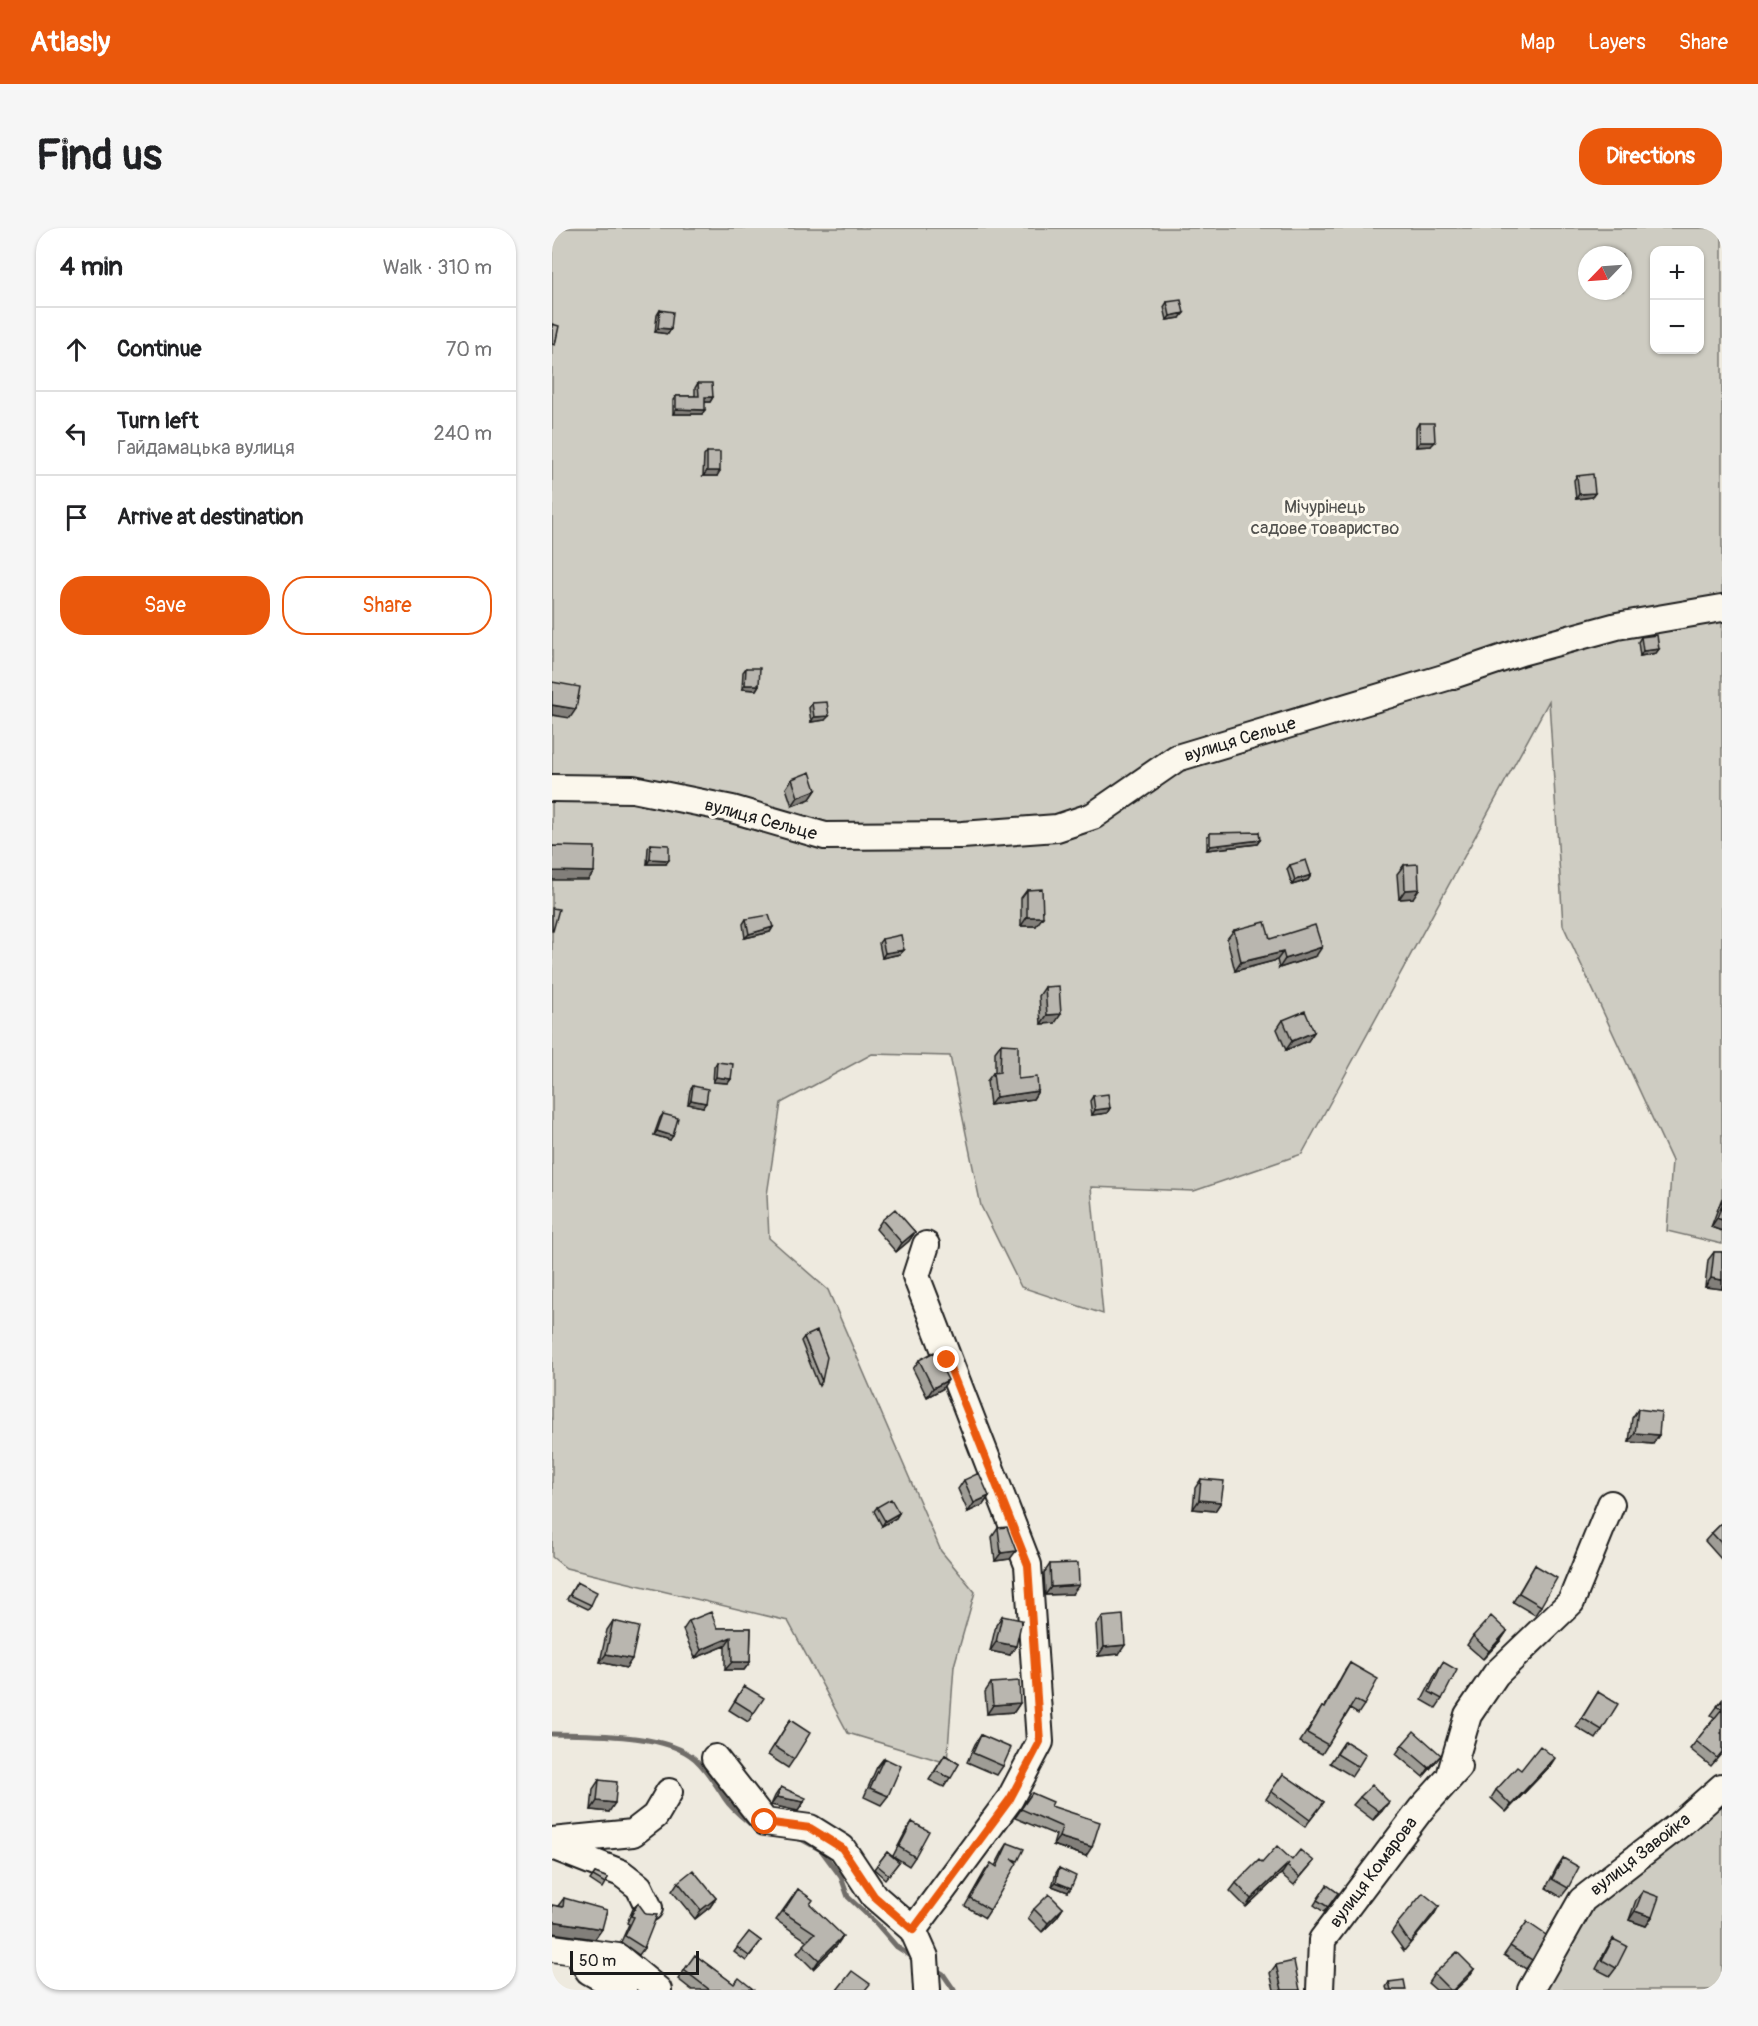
<!DOCTYPE html>
<html lang="en">
<head>
<meta charset="utf-8">
<style>
  body { margin:0; font-family:Pangolin,sans-serif; background:#f6f6f6; color:#202124 }
  .controls { position:absolute; right:18px; top:18px; display:grid; overflow:hidden; border-radius:12px; box-shadow:0 2px 4px #0004 }
  .controls button { width:54px; height:54px; display:grid; place-items:center; padding:0; border:0; border-bottom:2px solid #e0e0e0; background:#fff; color:#202124; font:30px sans-serif }
  .compass { position:absolute; left:1026px; top:18px; width:54px; height:54px; border-radius:50%; background:#fff; box-shadow:0 2px 4px #0004; rotate:245deg }
  .scale { position:absolute; left:18px; bottom:15px; width:129px; box-sizing:border-box; padding-left:6px; border:3px solid #1c1c1c; border-top:0; font-size:16px; line-height:21px; white-space:nowrap; color:#1c1c1c; -webkit-text-stroke:4px #fbf7ec; paint-order:stroke }
  .stop { position:absolute; width:18px; height:18px; margin:-14px; border:4px solid #ea580c; border-radius:50%; background:#fff }
  .stop.end { background:#ea580c; border-color:#fff; box-shadow:0 2px 6px #0008 }
  .list { margin:0; padding:0; list-style:none }
  h2 { display:flex; justify-content:space-between; align-items:center; height:78px; margin:0; padding:0 24px; font-size:26px }
  h2 small { font-size:20px; font-weight:400; color:#757577 }
  .list li { display:grid; grid-template-columns:39px 1fr auto; gap:18px; align-items:center; box-sizing:border-box; height:84px; padding:0 24px; border-top:2px solid #e0e0e0 }
  .list b { display:block; font-size:22px; white-space:nowrap }
  .list p { margin:0; font-size:20px; white-space:nowrap; color:#757577 }
  .list em { font-size:20px; font-style:normal; color:#757577 }
  .actions { display:flex; gap:12px; padding:18px 24px }
  .actions a { flex:1; padding:14px 0; border:2px solid #ea580c; border-radius:24px; text-align:center; font-size:21px; color:#ea580c }
  .actions .main { background:#ea580c; color:#fff }
  .icon { flex:none; width:33px; height:33px; fill:none; stroke:currentColor; stroke-width:2; stroke-linecap:round; stroke-linejoin:round }
  .map { position:relative; flex:none; width:1170px; height:1762px; overflow:hidden; border-radius:24px }
  header { display:flex; align-items:center; gap:36px; box-sizing:border-box; height:84px; padding:0 30px; background:#ea580c; color:#fff }
  header strong { font-size:28px }
  nav { display:flex; gap:33px; margin-inline-start:auto; font-size:21px }
  .intro { display:flex; align-items:center; justify-content:space-between; box-sizing:border-box; height:144px; padding:0 36px }
  h1 { margin:0; font-size:42px }
  .button { padding:15px 27px; border-radius:24px; background:#ea580c; color:#fff; font-size:21px; font-weight:700 }
  main { display:flex; gap:36px; padding:0 36px }
  aside { flex:1; background:#fff; border-radius:24px; box-shadow:0 2px 4px #0004 }
  .map>svg:first-child { display:block }
  .green { fill:#ceccc2; stroke:#75746f; stroke-width:1.5; fill-rule:evenodd }
  .lines { fill:none; stroke-linecap:round; stroke-linejoin:round }
  .stream { stroke:#6f6d69; stroke-width:5 }
  .minor-casing { stroke:#1c1c1c; stroke-width:30 }
  .minor { stroke:#fbf7ec; stroke-width:26 }
  .wall { fill:#9f9d96; stroke:#1c1c1c; stroke-width:1.5 }
  .shaded-wall { fill:#827f7a; stroke:#1c1c1c; stroke-width:1.5 }
  .building { fill:#b9b6af; stroke:#1c1c1c; stroke-width:1.5 }
  .route { stroke:#ea580c; stroke-width:8 }
  .labels { text-anchor:middle; stroke-width:6; stroke-linejoin:round; paint-order:stroke }
  .park-label { font-size:18px; fill:#51514e; stroke:#fbf7ec }
  .street-label { font-size:18px; fill:#1c1c1c; stroke:#fbf7ec }
</style>
</head>
<body>
<header>
<strong>Atlasly</strong>
<nav><a>Map</a><a>Layers</a><a>Share</a></nav>
</header>
<div class="intro"><h1>Find us</h1><a class="button">Directions</a></div>
<main>
<aside>
<h2>4 min<small>Walk · 310 m</small></h2>
<ul class="list">
<li><svg class="icon" aria-label="ahead" viewBox="0 0 24 24"><path d="M12 20V5M6 11l6-6 6 6"/></svg><div><b>Continue</b></div><em>70 m</em></li>
<li><svg class="icon" aria-label="left" viewBox="0 0 24 24"><path d="M17 20v-9H6M10 6l-5 5 5 5"/></svg><div><b>Turn left</b><p>Гайдамацька вулиця</p></div><em>240 m</em></li>
<li><svg class="icon" aria-label="arrive" viewBox="0 0 24 24"><path d="M6 21V4h12l-3 4 3 4H6"/></svg><div><b>Arrive at destination</b></div></li>
</ul>
<div class="actions"><a class="main">Save</a><a>Share</a></div>
</aside>
<div class="map">
<svg width="1170" height="1762" viewBox="0 0 1170 1762">
  <rect width="100%" height="100%" fill="#eeeadf"/>
  <filter id="ink" filterUnits="userSpaceOnUse"><feTurbulence type="fractalNoise" baseFrequency=".0167" numOctaves="2"/><feDisplacementMap in="SourceGraphic" scale="12" xChannelSelector="R" yChannelSelector="G"/><feConvolveMatrix kernelMatrix="1 2 1 2 8 2 1 2 1" color-interpolation-filters="sRGB"/></filter>
  <g filter="url(#ink)">
    <!-- green -->
    <path class="green" d="M0,0H1170V1016L1115,1003L1120,933L1011,697L997,473L750,926L642,963L539,959L551,1086L469,1059L429,978L398,828L320,826L229,875L215,967L217,1010L276,1062L389,1323L423,1364L402,1438L395,1535L296,1505L236,1393L14,1340L0,1329ZM1102,22H1148V122H1102ZM1035,27H1071V63H1035Z
      M1170,1559V1762H979L1030,1672Z"/>
    <g class="lines">
      <!-- stream -->
      <path class="stream" d="M0,1506C37,1507 115,1505 143,1531C156,1543 164,1557 173,1571C180,1582 194,1592 203,1600
        M247,1610L269,1622L289,1649L296,1669L325,1696L345,1719L362,1730
        M381,1740L391,1746L402,1762"/>
      <!-- minor casing -->
      <g class="minor-casing">
        <path id="minor" d="M0,560L81,561L180,581L273,608L410,607L505,600L541,588L625,530L895,449L969,424L1065,398L1170,380
          M163,1530L213,1594L258,1600L290,1620L322,1668L361,1702L373,1729L375,1762
          M898,1548L916,1487L944,1446L1019,1374L1059,1276
          M0,1613L81,1605L103,1588L117,1564
          M0,1618L69,1645L87,1659L97,1680
          M361,1702L458,1571L488,1514L476,1337L364,1048L374,1017
          M0,1720L66,1729L106,1762
          M24,1723L37,1743L71,1762
          M768,1762L770,1712L869,1581L907,1539
          M979,1762L1030,1672L1127,1597L1170,1559"/>
      </g>
      <!-- minor -->
      <use href="#minor" class="minor"/>
    </g>
    <!-- wall -->
    <path class="wall" d="M615,74L628,90L615,92L612,79Z
      M108,82L119,101L116,106L103,104L105,87Z
      M146,155L161,169L158,174H153L150,186H121V172L124,168H143V160Z
      M867,195L879,218L864,219V200Z
      M155,224L165,248H151L152,228Z
      M1025,248L1043,265L1040,269L1024,271L1022,252Z
      M1089,409L1107,421L1104,425L1088,428L1086,414Z
      M194,440L207,457L204,462L190,461L191,444Z
      M260,475L273,492L259,494L257,480Z
      M240,551L264,562L258,571L240,578L234,560Z
      M658,605L708,612L705,616L655,622V609Z
      M99,616L114,636H95L96,620Z
      M738,637L759,647L756,652L740,657L735,641Z
      M852,637L861,670L847,671L845,646Z
      M475,662L484,698H469V670Z
      M194,691L221,699L218,704L193,710L191,696Z
      M682,702L718,711L764,728L727,740L725,732L683,743L675,711Z
      M330,711L352,722L348,726L330,730L327,715Z
      M493,759L503,795L489,796L487,768Z
      M731,792L762,804L756,813L734,822L725,801Z
      M449,816L466,851L486,863L481,871L438,877L435,853L441,845H443V824Z
      M165,834L179,851L176,855L161,854L162,839Z
      M141,858L151,879L136,876L138,862Z
      M541,868L558,880L555,885L540,887L538,873Z
      M111,886L118,912L102,907L108,890Z
      M1170,970V1003L1159,999Z
      M330,992L363,1004L357,1013L344,1024L324,1001Z
      M1162,1024H1170V1061L1153,1059L1156,1032Z
      M252,1109L270,1153L267,1158L249,1113Z
      M367,1132L390,1161L375,1169L361,1141Z
      M1086,1181L1107,1207L1101,1216L1077,1214L1080,1190Z
      M649,1251L669,1274L663,1283L641,1281L643,1260Z
      M412,1252L437,1268L431,1277L416,1284L406,1261Z
      M325,1279L347,1285L344,1290L330,1298L322,1283Z
      M1170,1295V1329L1169,1331L1153,1313L1160,1305Z
      M446,1300L458,1331L443,1333L440,1309Z
      M498,1336L520,1366L493,1367L492,1345Z
      M983,1337L989,1378L983,1387L961,1374Z
      M25,1354L39,1377L36,1381L15,1371Z
      M450,1388L458,1427L438,1423L444,1397Z
      M550,1389L567,1426L546,1428L544,1397Z
      M61,1393L74,1440L48,1434L55,1402Z
      M137,1393L165,1400H199L198,1434L192,1442H173V1418L143,1430L131,1402Z
      M955,1403L949,1412L931,1431L915,1417L921,1408Z
      M891,1434L890,1471L884,1480L870,1472L885,1443Z
      M798,1435L812,1477L806,1486L798,1481L770,1526L748,1514L770,1479L772,1480L792,1444Z
      M439,1455L468,1475L462,1484L435,1486L433,1464Z
      M192,1458L202,1485L196,1494L177,1482Z
      M1046,1464L1050,1502L1044,1511L1024,1499Z
      M1170,1472V1525L1159,1538L1138,1521L1163,1490L1159,1487Z
      M238,1492L242,1531L236,1540L216,1527Z
      M429,1507L451,1538L445,1547L415,1534L423,1516Z
      M793,1513L806,1539L800,1548L778,1535Z
      M850,1517L882,1536L871,1549L844,1526Z
      M393,1527L407,1536L392,1559L377,1552Z
      M332,1530L336,1568L329,1577L312,1569L325,1539Z
      M998,1538L954,1584L939,1570L944,1562L969,1542Z
      M731,1546L772,1574L753,1599L714,1571Z
      M47,1552L57,1584L39,1582L41,1561Z
      M229,1559L252,1574L246,1583L219,1577L223,1568Z
      M480,1565L499,1578L534,1628L501,1617L504,1607L463,1590Z
      M808,1569L830,1583L821,1592L801,1577Z
      M360,1594L363,1629L357,1638L341,1628L354,1603Z
      M456,1615L464,1635L438,1682L433,1690L413,1678L433,1643L439,1635L443,1638L451,1623Z
      M335,1624L347,1634L333,1651L322,1641Z
      M1011,1630L1016,1660L1009,1669L994,1660L1005,1639Z
      M740,1632L762,1633L742,1657L729,1646L731,1644L694,1679L678,1663L684,1655L710,1635Z
      M507,1640L516,1664L500,1658L504,1645Z
      M43,1645L56,1650L50,1660L38,1652Z
      M126,1654L164,1670L158,1679L143,1691L120,1663Z
      M775,1657L786,1665L772,1684L762,1677Z
      M246,1661L258,1676L285,1717L261,1741L245,1725L255,1713L224,1692Z
      M1091,1663L1100,1689L1094,1698L1077,1692L1084,1672Z
      M12,1670L50,1701L43,1711L6,1678Z
      M86,1675L92,1720L87,1727L69,1714L77,1696L75,1695L81,1681Z
      M887,1678L882,1687L852,1723L839,1705L845,1696Z
      M511,1680L505,1689L490,1704L476,1690L482,1681Z
      M975,1694L980,1732L974,1741L952,1727Z
      M197,1704L209,1713L194,1733L182,1724Z
      M1061,1711L1064,1740L1058,1748L1044,1741L1055,1720Z
      M143,1727L182,1756L200,1762H140L126,1751Z
      M724,1737L748,1762H722L718,1745Z
      M922,1741L916,1750L903,1762H884L876,1755L882,1746Z
      M837,1754L854,1762H835L834,1759Z"/>
    <!-- shaded-wall -->
    <path class="shaded-wall" d="M632,85L628,90L615,92L618,88Z
      M106,100L119,101L116,106L103,104Z
      M153,169H161L158,174H150Z
      M124,181L153,182L150,186H121Z
      M868,214H883L879,218L864,219Z
      M155,243H168L165,248H151Z
      M1043,265L1040,269L1024,271L1027,266Z
      M1107,421L1104,425L1088,428L1091,423Z
      M193,457H207L204,462L190,461Z
      M0,477L24,481L18,490L0,487Z
      M277,488L273,492L259,494L262,489Z
      M264,562L258,571L240,578L246,569Z
      M708,612L705,616L655,622L658,618Z
      M98,631L117,632L114,636H95Z
      M0,643L42,644L36,652H0Z
      M759,647L756,652L740,657L743,652Z
      M867,661L861,670L847,671L853,662Z
      M475,689H491L484,698H469Z
      M221,699L218,704L193,710L197,706Z
      M770,719L764,728L727,740L733,731Z
      M352,722L348,726L330,730L333,725Z
      M731,724L725,732L683,743L689,734Z
      M509,786L503,795L489,796L495,787Z
      M762,804L756,813L734,822L740,813Z
      M164,849L179,851L176,855L161,854Z
      M486,863L481,871L438,877L444,869Z
      M139,872L154,875L151,879L136,876Z
      M558,880L555,885L540,887L543,882Z
      M105,903L121,908L118,912L102,907Z
      M1165,990L1170,992V1003L1159,999Z
      M363,1004L357,1013L344,1024L350,1015Z
      M1159,1050L1170,1052V1061L1153,1059Z
      M396,1152L390,1161L375,1169L381,1160Z
      M1083,1205L1107,1207L1101,1216L1077,1214Z
      M437,1268L431,1277L416,1284L422,1275Z
      M647,1272L669,1274L663,1283L641,1281Z
      M347,1285L344,1290L330,1298L333,1293Z
      M464,1323L458,1331L443,1333L449,1325Z
      M527,1357L520,1366L493,1367L499,1359Z
      M955,1403L949,1412L931,1431L937,1423Z
      M179,1409L173,1418L143,1430L149,1422Z
      M444,1414L464,1418L458,1427L438,1423Z
      M573,1417L567,1426L546,1428L552,1419Z
      M54,1426L80,1431L74,1440L48,1434Z
      M180,1434H198L192,1442H173Z
      M468,1475L462,1484L435,1486L441,1477Z
      M889,1527L882,1536L871,1549L877,1540Z
      M1003,1530L998,1538L954,1584L959,1577Z
      M225,1569L252,1574L246,1583L219,1577Z
      M45,1573L63,1575L57,1584L39,1582Z
      M837,1574L830,1583L821,1592L827,1583Z
      M507,1609L540,1619L534,1628L501,1617Z
      M737,1635L731,1644L694,1679L699,1671Z
      M504,1654L519,1660L516,1664L500,1658Z
      M164,1670L158,1679L143,1691L149,1682Z
      M511,1680L505,1689L490,1704L496,1695Z
      M1083,1683L1100,1689L1094,1698L1077,1692Z
      M0,1693L50,1701L43,1711L0,1705Z
      M291,1708L285,1717L261,1741L267,1732Z
      M922,1741L916,1750L903,1762H901Z"/>
    <!-- building -->
    <path class="building" d="M629,72L632,85L618,88L615,74Z
      M108,82L121,84L119,101L106,100Z
      M0,96L7,98L3,117L0,116Z
      M146,155H160L161,169H153V182L124,181V168H147Z
      M867,195H882L883,214H868Z
      M155,224H168V243H155Z
      M1041,246L1043,265L1027,266L1025,248Z
      M1105,407L1107,421L1091,423L1089,409Z
      M194,440H208L207,457H193Z
      M0,454L28,459L24,481L0,477Z
      M275,474L277,488L262,489L260,475Z
      M258,544L264,562L246,569L240,551Z
      M707,604L708,612L658,618V605Z
      M99,616L117,617V632L98,631Z
      M0,618L43,619L42,644L0,643Z
      M754,632L759,647L743,652L738,637Z
      M866,636L867,661L853,662L852,637Z
      M490,661L491,689H475V662Z
      M0,680L7,681L1,703H0Z
      M217,687L221,699L197,706L194,691Z
      M713,694L718,711L763,697L770,719L733,731L731,724L689,734L682,702Z
      M349,707L352,722L333,725L330,711Z
      M507,758L509,786L495,787L493,759Z
      M753,783L762,804L740,813L731,792Z
      M449,816L466,817V851L485,849L486,863L444,869L441,845L448,844Z
      M165,834L181,836L179,851L164,849Z
      M141,858L156,861L154,875L139,872Z
      M556,866L558,880L543,882L541,868Z
      M111,886L126,890L121,908L105,903Z
      M1170,977V992L1165,990Z
      M343,981L363,1004L350,1015L330,992Z
      M1162,1024H1170V1052L1159,1050Z
      M265,1103L275,1129L270,1153L252,1109Z
      M382,1124L396,1152L381,1160L367,1132Z
      M1086,1181L1109,1184L1107,1207L1083,1205Z
      M427,1245L437,1268L422,1275L412,1252Z
      M649,1251L672,1253L669,1274L647,1272Z
      M339,1271L347,1285L333,1293L325,1279Z
      M1170,1295V1316L1160,1305Z
      M455,1299L464,1323L449,1325L446,1300Z
      M526,1335L527,1357L499,1359L498,1336Z
      M983,1337L1005,1350L989,1378L967,1365Z
      M25,1354L45,1364L39,1377L18,1367Z
      M159,1384L165,1400H199L198,1434H180L179,1409L149,1422L137,1393Z
      M571,1387L573,1417L552,1419L550,1389Z
      M450,1388L470,1392L464,1418L444,1414Z
      M939,1388L955,1403L937,1423L921,1408Z
      M61,1393L87,1399L80,1431L54,1426Z
      M891,1434L905,1442L890,1471L877,1464Z
      M798,1435L826,1451L812,1477L803,1472L776,1517L755,1505L770,1479L773,1480Z
      M467,1453L468,1475L441,1477L439,1455Z
      M192,1458L212,1470L202,1485L183,1473Z
      M1046,1464L1066,1476L1050,1502L1030,1490Z
      M1170,1472V1504L1169,1505L1170,1506V1524L1165,1530L1144,1513L1170,1481L1165,1478Z
      M238,1492L258,1505L242,1531L222,1518Z
      M862,1503L889,1527L877,1540L850,1517Z
      M429,1507L459,1520L451,1538L421,1525Z
      M793,1513L814,1526L806,1539L785,1526Z
      M988,1518L1003,1530L959,1577L944,1562L965,1539L969,1542Z
      M393,1527L407,1536L399,1550L383,1543Z
      M332,1530L349,1538L336,1568L318,1560Z
      M731,1546L772,1574L758,1592L719,1563Z
      M47,1552L65,1554L63,1575L45,1573Z
      M820,1557L837,1574L827,1583L808,1569Z
      M229,1559L254,1570L252,1574L225,1569Z
      M480,1565L501,1574L499,1578L548,1594L540,1619L507,1609L510,1599L469,1581Z
      M360,1594L377,1603L363,1629L347,1619Z
      M456,1615L472,1621L466,1633L460,1631L465,1635L438,1682L418,1670L439,1635L445,1639Z
      M725,1618L740,1632L748,1622L762,1633L748,1649L735,1638L737,1635L699,1671L684,1655L707,1632L710,1635Z
      M335,1624L347,1634L337,1647L325,1637Z
      M1011,1630L1027,1639L1016,1660L1000,1651Z
      M507,1640L524,1648L519,1660L504,1654Z
      M141,1642L164,1670L149,1682L126,1654Z
      M43,1645L56,1650L53,1655L41,1648Z
      M775,1657L786,1665L776,1679L765,1672Z
      M246,1661L261,1672L258,1676L291,1708L267,1732L251,1717L263,1705L231,1684Z
      M1091,1663L1107,1669L1100,1689L1083,1683Z
      M871,1665L887,1678L858,1715L845,1696Z
      M497,1666L511,1680L496,1695L482,1681Z
      M12,1670L55,1682L50,1701L0,1693V1677L11,1679Z
      M86,1675L94,1686L105,1687L92,1720L73,1708L82,1689L79,1688Z
      M975,1694L994,1707L980,1732L958,1718Z
      M197,1704L209,1713L197,1728L185,1719Z
      M1061,1711L1075,1718L1064,1740L1050,1732Z
      M905,1724L922,1741L901,1762H898L882,1746Z
      M143,1727L182,1756L187,1750L201,1761L158,1762L132,1742Z
      M742,1733L748,1762H730L724,1737Z
      M300,1743L318,1756L313,1762H285Z
      M852,1752L854,1762H839L837,1754Z"/>
  </g>
  <g class="lines" filter="url(#ink)">
    <!-- route -->
    <path class="route" d="M213,1594L258,1600L290,1620L322,1668L361,1702L458,1571L488,1514L476,1337L395,1132"/>
  </g>
  <g class="labels">
    <!-- park labels -->
    <g class="park-label">
      <text x="773" y="285">Мічурінець<tspan x="773" dy="21">садове товариство</tspan></text>
    </g>
    <!-- street labels -->
    <g class="street-label">
      <text transform="translate(688 511) rotate(-17)" y="6">вулиця Сельце</text>
      <text transform="translate(209 591) rotate(15)" y="6">вулиця Сельце</text>
      <text transform="translate(1088 1626) rotate(-38)" y="6">вулиця Завойка</text>
      <text transform="translate(821 1644) rotate(-53)" y="6">вулиця Комарова</text>
    </g>
  </g>
</svg>
<div class="controls">
<button>+</button>
<button>−</button>
</div>
<svg class="compass" viewBox="-18 -18 36 36"><path d="M0-13l5 13h-10z" fill="#e53935"/><path d="M0 13l5-13h-10z" fill="#757577"/></svg>
<div class="scale">50 m</div>
<div class="stop" style="left:213px;top:1594px"></div>
<div class="stop end" style="left:395px;top:1132px"></div>
</div>
</main>
</body>
</html>
